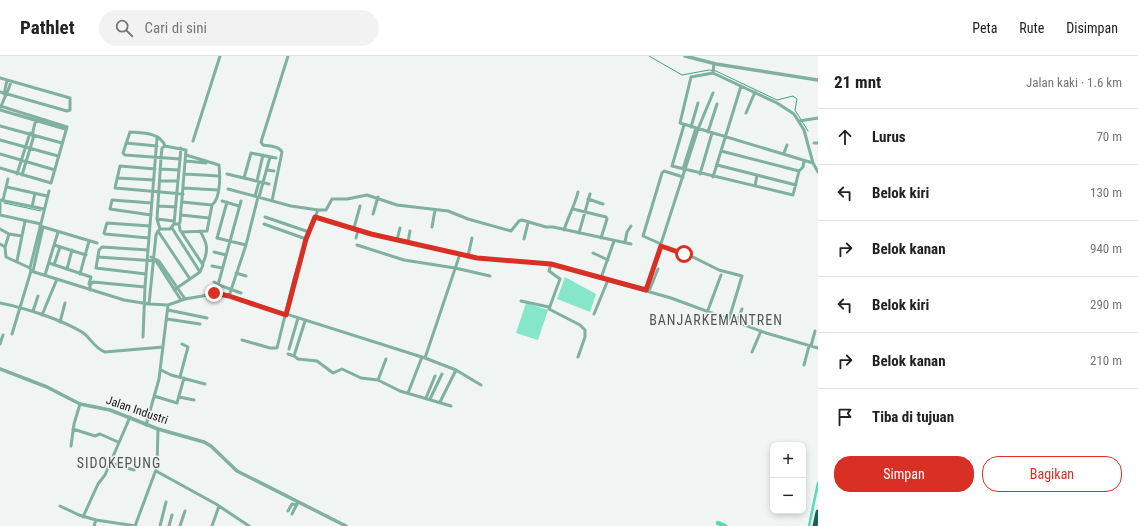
<!DOCTYPE html>
<html lang="id">
<head>
<meta charset="utf-8">
<style>
  body { margin:0; font-family:"Roboto Condensed",sans-serif; background:#f2f2f2; color:#222 }
  .controls { position:absolute; right:12px; bottom:12px; display:grid; overflow:hidden; border-radius:8px; box-shadow:0 2px 6px #0003 }
  .controls button { width:36px; height:36px; display:grid; place-items:center; padding:0; border:0; border-bottom:1px solid #e0e0e0; background:#fff; color:#222; font:20px sans-serif }
  .stop { position:absolute; width:12px; height:12px; margin:-9px; border:3px solid #d93025; border-radius:50%; background:#fff }
  .stop.end { background:#d93025; border-color:#fff; box-shadow:0 1px 4px #0008 }
  .list { margin:0; padding:0; list-style:none }
  h2 { display:flex; justify-content:space-between; align-items:center; height:52px; margin:0; padding:0 16px; font-size:17px }
  h2 small { font-size:13px; font-weight:400; color:#767676 }
  .list li { display:grid; grid-template-columns:26px 1fr auto; gap:12px; align-items:center; box-sizing:border-box; height:56px; padding:0 16px; border-top:1px solid #e0e0e0 }
  .list b { display:block; font-size:15px; white-space:nowrap }
  .list em { font-size:13px; font-style:normal; color:#767676 }
  .actions { display:flex; gap:8px; padding:12px 16px }
  .actions a { flex:1; padding:9px 0; border:1px solid #d93025; border-radius:16px; text-align:center; font-size:14px; color:#d93025 }
  .actions .main { background:#d93025; color:#fff }
  .icon { flex:none; width:22px; height:22px; fill:none; stroke:currentColor; stroke-width:2; stroke-linecap:round; stroke-linejoin:round }
  .map { position:relative; flex:none; width:818px; height:470px; overflow:hidden }
  header { display:flex; align-items:center; gap:24px; box-sizing:border-box; height:56px; padding:0 20px; background:#fff; border-bottom:1px solid #e0e0e0 }
  header strong { font-size:19px }
  nav { display:flex; gap:22px; margin-inline-start:auto; font-size:14px }
  .search { width:280px; height:36px; background:#f2f2f2; display:flex; align-items:center; gap:10px; box-sizing:border-box; padding:0 14px; border-radius:22px; color:#767676; font-size:15px }
  main { display:flex }
  aside { flex:1; background:#fff }
  .map>svg:first-child { display:block }
  .grass { fill:#85e6c8 }
  .lines { fill:none; stroke-linecap:round; stroke-linejoin:round }
  .stream { stroke:#43a187; stroke-width:1 }
  .canal { stroke:#56dbb6; stroke-width:2.5 }
  .river { stroke:#56dbb6; stroke-width:4.5 }
  .minor { stroke:#7fb0a0; stroke-width:3 }
  .tertiary { stroke:#7fb0a0; stroke-width:3.5 }
  .trunk { stroke:#146652; stroke-width:5 }
  .route { stroke:#d93025; stroke-width:5 }
  .labels { text-anchor:middle; stroke-width:3; stroke-linejoin:round; paint-order:stroke }
  .street-label { font-size:12px; fill:#181919; stroke:#f0f5f3 }
  .quarter-label { font-size:14px; letter-spacing:1px; fill:#525655; stroke:#f0f5f3 }
</style>
</head>
<body>
<header>
<strong>Pathlet</strong>
<div class="search"><svg class="icon" aria-label="search" viewBox="0 0 24 24"><circle cx="10" cy="10" r="6"/><path d="M15 15l6 6"/></svg>Cari di sini</div>
<nav><a>Peta</a><a>Rute</a><a>Disimpan</a></nav>
</header>
<main>
<div class="map">
<svg width="818" height="470" viewBox="0 0 818 470">
  <rect width="100%" height="100%" fill="#f0f5f3"/>
  <!-- grass -->
  <path class="grass" d="M565,221L596,238L590,256L557,243Z
    M526,247L548,254L538,284L516,277Z"/>
  <g class="lines">
    <!-- stream -->
    <path class="stream" d="M649,0L682,19L709,14L716,15L777,44L793,40L797,43L795,54L808,75
      M4,147L41,155"/>
    <!-- canal -->
    <path class="canal" d="M809,470L818,427"/>
    <!-- river -->
    <path class="river" d="M718,467L725,470"/>
    <!-- minor -->
    <path class="minor" d="M714,8L713,17L777,47L794,58L804,74L813,107L818,116
      M713,17L691,21L680,67L813,107
      M0,22L70,42V54L67,55L0,36
      M4,38L7,24
      M0,50L67,71L51,127L0,112
      M1,51C4,41 9,35 11,25
      M0,54L65,73
      M746,57L755,36
      M799,65L818,62
      M684,69L672,110L793,139L799,115L803,111L804,105
      M0,70L62,87
      M691,71L698,47
      M708,76L717,48
      M0,84L58,100
      M193,85L220,0
      M126,87L157,90
      M814,87H818
      M165,90C160,76 142,77 130,76L123,97L125,99L180,103
      M721,95L799,115
      M784,97L787,89
      M0,98L55,114
      M186,99L219,109C220,119 221,142 212,149
      M186,105L206,107
      M717,109L796,129
      M155,113L120,110L115,132L183,138
      M160,113L179,114
      M683,113L696,72
      M267,114L274,115
      M17,118L30,77
      M185,118L219,120
      M227,118L269,128
      M700,118L712,77
      M22,119L33,83V75L36,63
      M713,121L741,30
      M117,122L154,124
      M244,122L251,97L276,102
      M160,125H178
      M257,125L263,99
      M755,130L757,119
      M7,131L47,140
      M184,132L218,134
      M228,133L291,150L318,154L306,183L294,223L277,292H270L242,284
      M255,140L259,126
      M259,141L270,101
      M588,143L603,148
      M0,144L44,153
      M3,144L8,123
      M222,145L239,150
      M272,145L282,96C279,90 270,90 263,89L261,86L288,0
      M227,146L217,182L246,189
      M0,147V156
      M158,150L176,151
      M32,151L35,137
      M573,153L606,161L607,163L601,182
      M318,154H326L332,143H347L367,139L397,149L448,155L468,163L511,175L519,165L522,164L546,171H553L631,188
      M373,158L378,141
      M0,159L41,168
      M151,159L110,153L112,144L152,147
      M181,159L209,162
      M265,161L309,176
      M315,161L371,178L477,202L551,208L671,242L766,277L818,292
      M157,163L174,165
      M174,168H179L180,166L186,94L165,90L162,92L161,102L157,163L160,173L158,175L190,223
      M264,168L306,183
      M40,170L97,187
      M432,171L435,154
      M172,172L200,216
      M354,172L360,150
      M0,173L9,178L22,180
      M160,173H170L174,168L181,92
      M564,174C568,161 575,149 578,136
      M200,175C207,187 209,193 203,207
      M182,176L207,175L212,149L182,146
      M579,177L590,138
      M149,182L105,178L104,177L107,167L150,170
      M356,182L358,174
      M524,183L528,167
      M397,184L400,172
      M408,186L410,175
      M625,186L627,176L631,170
      M0,188L5,191L6,201L30,212
      M661,188L643,180L662,117L664,115L683,121
      M54,189L86,199
      M357,189L404,204L455,212L490,220
      M661,190L693,201L719,214L742,220L729,263
      M5,191L9,178
      M214,196L226,199
      M593,197L608,204
      M468,200L472,182
      M98,201L156,205L181,244
      M151,201L159,205L185,243
      M17,205L25,165
      M49,207L91,221L89,228
      M551,208L549,215L560,223L549,253L580,269L585,274V281L578,301
      M54,209L60,191
      M212,210L222,212
      M67,213L72,194
      M31,215L124,244L149,248L168,249L185,243L220,237L425,302L456,314L481,329
      M33,215L43,171
      M236,217L246,220
      M80,218L89,185
      M146,218L96,212L99,194L102,191L148,194
      M45,219L58,176
      M601,222L614,185
      M214,226L219,229L241,237
      M218,229L241,145
      M90,234V229L93,226L145,231
      M174,234L200,216L203,209L180,174L179,168
      M646,234L698,73L713,37
      M649,235L658,213
      M229,240L246,189L258,141
      M521,245L549,251
      M0,247C25,252 60,263 82,276C91,282 94,292 105,296L163,291
      M149,248L156,179L158,175
      M168,254L207,262
      M708,254L721,219
      M33,255L38,240
      M594,258L608,224
      M42,259L57,223
      M167,263L200,268
      M60,266L65,247
      M737,266L742,253
      M12,278L31,215L30,212L49,135
      M143,281L145,231L157,82
      M0,288L3,279
      M811,290L815,275
      M289,293L298,262
      M752,296L761,275
      M288,298L294,300L305,265
      M294,300L298,303L317,305L333,317L342,313L361,322L378,324L400,335L451,350
      M425,302L460,198
      M804,309L809,290
      M161,314L171,319L205,328
      M180,321L188,291L182,288
      M378,324L386,303
      M408,337L422,301
      M154,340L177,347L184,322
      M179,341L194,344
      M426,342L435,320
      M430,343L442,318
      M440,346L456,314
      M146,369L159,323L168,249
      M73,373L95,380L100,378L118,386
      M71,390L74,368L80,348
      M110,407L134,414
      M156,415L216,448L249,470
      M60,450L79,459L96,464
      M288,455L292,448L297,449
      M292,458L297,448
      M83,461L98,428L105,419L130,361
      M94,470L96,464L136,470
      M135,470L157,411L158,373
      M160,470L166,446
      M169,470L172,459
      M180,470L185,455
      M212,470L219,450"/>
    <!-- tertiary -->
    <path class="tertiary" d="M685,0L716,8L818,24
      M0,313L47,331L80,348L110,354L158,373L204,386L211,390L237,415L346,470"/>
    <!-- trunk -->
    <path class="trunk" d="M815,470L818,456"/>
  </g>
  <g class="lines">
    <!-- route -->
    <path class="route" d="M214,237L229,240L286,259L306,183L315,161L371,178L477,202L551,208L646,234L661,190L684,198"/>
  </g>
  <g class="labels">
    <!-- street labels -->
    <g class="street-label">
      <text transform="translate(137 354) rotate(19)" y="4">Jalan Industri</text>
    </g>
    <!-- quarter labels -->
    <g class="quarter-label">
      <text x="716" y="269">BANJARKEMANTREN</text>
      <text x="119" y="412">SIDOKEPUNG</text>
    </g>
  </g>
</svg>
<div class="controls">
<button>+</button>
<button>−</button>
</div>
<div class="stop" style="left:684px;top:198px"></div>
<div class="stop end" style="left:214px;top:237px"></div>
</div>
<aside>
<h2>21 mnt<small>Jalan kaki · 1.6 km</small></h2>
<ul class="list">
<li><svg class="icon" aria-label="ahead" viewBox="0 0 24 24"><path d="M12 20V5M6 11l6-6 6 6"/></svg><div><b>Lurus</b></div><em>70 m</em></li>
<li><svg class="icon" aria-label="left" viewBox="0 0 24 24"><path d="M17 20v-9H6M10 6l-5 5 5 5"/></svg><div><b>Belok kiri</b></div><em>130 m</em></li>
<li><svg class="icon" aria-label="right" viewBox="0 0 24 24"><path d="M7 20v-9h11M14 6l5 5-5 5"/></svg><div><b>Belok kanan</b></div><em>940 m</em></li>
<li><svg class="icon" aria-label="left" viewBox="0 0 24 24"><path d="M17 20v-9H6M10 6l-5 5 5 5"/></svg><div><b>Belok kiri</b></div><em>290 m</em></li>
<li><svg class="icon" aria-label="right" viewBox="0 0 24 24"><path d="M7 20v-9h11M14 6l5 5-5 5"/></svg><div><b>Belok kanan</b></div><em>210 m</em></li>
<li><svg class="icon" aria-label="arrive" viewBox="0 0 24 24"><path d="M6 21V4h12l-3 4 3 4H6"/></svg><div><b>Tiba di tujuan</b></div></li>
</ul>
<div class="actions"><a class="main">Simpan</a><a>Bagikan</a></div>
</aside>
</main>
</body>
</html>
